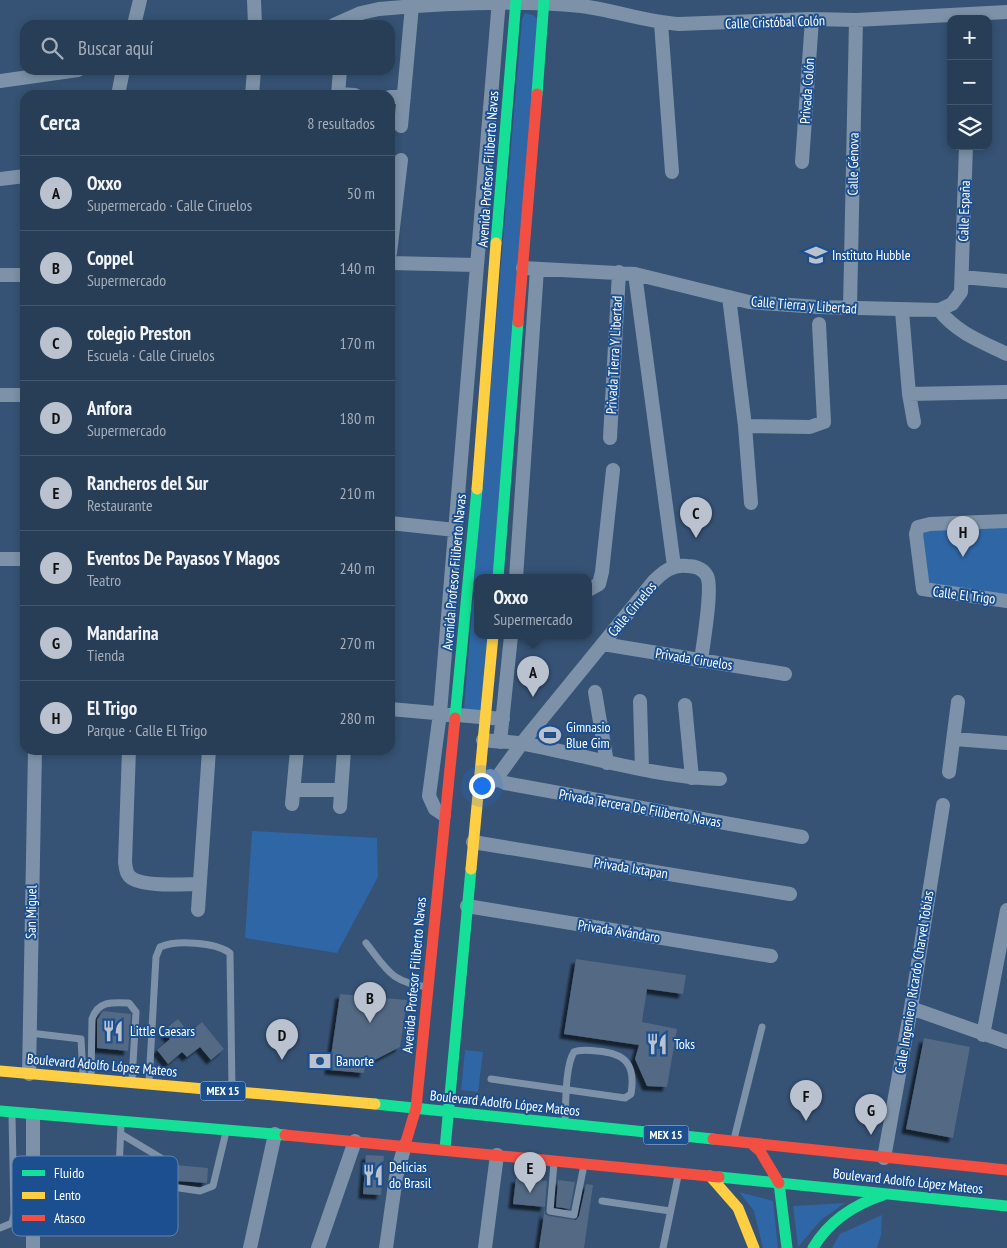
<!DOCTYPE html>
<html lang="es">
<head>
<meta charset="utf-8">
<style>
  body { margin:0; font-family:"PT Sans Narrow",sans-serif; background:#30455d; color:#f1f3f6 }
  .controls { position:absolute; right:15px; top:15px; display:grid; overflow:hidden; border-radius:10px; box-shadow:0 2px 8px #0003 }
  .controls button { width:45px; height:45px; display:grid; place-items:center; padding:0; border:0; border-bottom:1px solid #44576d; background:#283e57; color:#f1f3f6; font:25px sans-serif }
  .you { position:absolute; left:481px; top:785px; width:18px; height:18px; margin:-12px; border:4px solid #fff; border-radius:50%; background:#1a73e8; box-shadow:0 0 0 8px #1a73e833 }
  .badge { display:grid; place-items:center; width:32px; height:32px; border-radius:50%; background:#b9c2ce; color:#111; font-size:16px; font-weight:700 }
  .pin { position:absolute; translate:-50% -41px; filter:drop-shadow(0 1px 2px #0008) }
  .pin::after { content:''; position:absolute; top:26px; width:18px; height:15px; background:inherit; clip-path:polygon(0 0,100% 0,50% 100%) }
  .popup { position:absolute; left:474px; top:574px; width:118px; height:65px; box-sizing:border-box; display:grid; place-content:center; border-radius:10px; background:#283e57; filter:drop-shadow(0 1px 4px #0005); font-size:16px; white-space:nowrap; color:#a5aeba }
  .popup b { font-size:19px; color:#f1f3f6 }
  .popup::after { content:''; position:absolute; left:50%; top:100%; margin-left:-10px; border:10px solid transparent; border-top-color:#283e57 }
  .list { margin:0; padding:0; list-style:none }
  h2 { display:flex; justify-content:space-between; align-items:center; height:65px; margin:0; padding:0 20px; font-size:21px }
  h2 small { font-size:16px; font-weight:400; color:#a5aeba }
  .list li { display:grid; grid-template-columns:32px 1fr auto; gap:15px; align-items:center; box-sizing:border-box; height:75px; padding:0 20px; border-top:1px solid #44576d }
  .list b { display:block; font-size:19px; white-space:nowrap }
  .list p { margin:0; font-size:16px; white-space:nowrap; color:#a5aeba }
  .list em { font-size:16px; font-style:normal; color:#a5aeba }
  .icon { flex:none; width:28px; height:28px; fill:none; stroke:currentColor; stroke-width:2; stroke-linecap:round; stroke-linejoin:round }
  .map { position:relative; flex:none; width:1007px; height:1248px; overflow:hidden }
  .search { position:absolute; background:#283e57; box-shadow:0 2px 8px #0003; left:20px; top:20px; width:375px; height:55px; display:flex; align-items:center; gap:12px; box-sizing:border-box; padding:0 18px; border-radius:15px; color:#a5aeba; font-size:19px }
  .panel { position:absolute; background:#283e57; box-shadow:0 2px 8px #0003; left:20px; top:90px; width:375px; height:665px; border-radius:15px }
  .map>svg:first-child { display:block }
  .green { fill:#2f66a5 }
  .building { fill:#526984; filter:url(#shadow) }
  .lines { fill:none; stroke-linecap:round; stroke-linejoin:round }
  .lane { stroke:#7d92a8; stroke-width:7 }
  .street { stroke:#7d92a8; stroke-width:14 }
  .fast { stroke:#16e098; stroke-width:11 }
  .slow { stroke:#ffcf43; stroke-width:11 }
  .jam { stroke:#f24e42; stroke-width:11 }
  .labels { text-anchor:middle; stroke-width:4; stroke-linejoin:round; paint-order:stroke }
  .shield { fill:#1b4f8f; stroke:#bbcadd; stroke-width:1 }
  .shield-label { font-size:12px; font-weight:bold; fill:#fff }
  .street-label { font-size:14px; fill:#fff; stroke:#1b4f8f }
  .poi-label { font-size:14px; fill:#fff; stroke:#1b4f8f; text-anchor:start }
  .key { fill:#1b4f8f; stroke:#5f84b1; stroke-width:1 }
  .key-label { font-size:14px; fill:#fff }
</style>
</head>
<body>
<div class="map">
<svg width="1007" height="1248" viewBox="0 0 1007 1248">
  <defs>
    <filter id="shadow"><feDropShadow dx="-4.5" dy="4.5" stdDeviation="1" flood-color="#0009"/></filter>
  </defs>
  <rect width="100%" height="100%" fill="#365274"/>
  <!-- green -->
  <path class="green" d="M525,13L533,15L539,20L493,578H478V581L474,580L522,19Z
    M952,523L997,528L1007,526V598L921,583L917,531Z
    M478,597V636H490L483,710L464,709L473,600Z
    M252,831L377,838L378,877L337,953L245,938Z
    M465,1050L483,1052L478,1092L461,1090Z
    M739,1192L773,1201L778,1248H763L754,1211Z
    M845,1203L821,1220L798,1247L793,1206Z
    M882,1215L881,1235L877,1248H832L840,1234Z"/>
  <!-- building -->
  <path class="building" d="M576,959L686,975L683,994L647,989L642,1022L677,1029L667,1087L647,1086L635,1059L639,1045L564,1034Z
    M340,994L407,1000L400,1047L365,1065L364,1073L329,1070Z
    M103,1011L131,1014L128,1051L97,1048V1020Z
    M178,1019L189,1033L202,1022L224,1049L211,1060L200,1047L187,1057L182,1052L168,1064L157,1050L170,1039L163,1031Z
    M924,1038L970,1047L953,1138L906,1129Z
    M366,1155L384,1156L381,1195L363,1194Z
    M134,1160L157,1162L162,1165L167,1181L159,1180V1177L133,1175Z
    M175,1165L208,1168L207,1183L177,1181Z
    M516,1178L547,1181L545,1207L513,1204Z
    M558,1180L575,1182L570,1209L556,1207Z
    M586,1184L593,1185L584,1248H539L545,1208V1214L549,1216L576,1220L579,1216Z
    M158,1190L171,1193L170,1211L156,1210Z"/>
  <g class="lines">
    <!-- lane -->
    <path class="lane" d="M366,943C388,971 390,981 427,987
      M30,1033L81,1039L83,1077
      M91,1078L92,1019C98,1001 112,1002 129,1003L136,1012L132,1080
      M491,1079L625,1098L631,1094C636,1064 625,1053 597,1051C589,1050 580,1049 574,1052C565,1066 566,1103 565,1120
      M149,1082L156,957L160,947C176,940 215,942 230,953L232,1089
      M121,1125L119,1169L124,1180L200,1191L213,1186L226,1132
      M121,1134L166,1161L170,1168L173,1188
      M734,1139L762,1027
      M554,1163L550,1211L574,1215L584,1165
      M602,1201L670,1211
      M0,1228L12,1223L14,1214L12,1115
      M663,1248L678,1176"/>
    <!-- street -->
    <path class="street" d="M254,0L255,25
      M661,23L672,172
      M134,25L140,0
      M334,25L361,13L379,9C446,3 515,0 581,6C614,10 646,22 679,24L812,19L856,20L1007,12
      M0,81L78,70
      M338,94L355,95
      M118,95L123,70
      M252,95L254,70
      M338,95L340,70
      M390,97H404
      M401,126L412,6
      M802,162L812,19
      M0,179L25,176
      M390,253L401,160
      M390,263L476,265
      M523,268L635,274L749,302L818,307L939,310L952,304L961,292L966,146
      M635,274L674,566
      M0,275H25
      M962,277L1007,281
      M729,297L745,426L751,503
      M850,308L856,20
      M939,310C957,333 982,342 1007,354
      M902,311L909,394L914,422
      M909,394L1007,392
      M0,395H25
      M745,426L810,427L824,422L819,324
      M610,438L619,272
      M1007,521L930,524L918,527L916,534L923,589L1007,601
      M390,523L455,530
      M0,559H25
      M516,578L537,269
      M588,590L599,584L602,572L613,470
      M603,644L785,674
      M595,692L607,763
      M640,701L642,769
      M685,705L692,778
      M390,709L503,719
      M954,739L1007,743
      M483,740C496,742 511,741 525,744C590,756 653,777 720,779
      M500,742L511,636
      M129,750L125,862C126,869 126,875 133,879C147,887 184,884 200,884
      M949,772L958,702
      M490,776L505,783L802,837
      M293,790H341
      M479,792L496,779L522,743L654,581C663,572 673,564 687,566C695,566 703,569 707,576C713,588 703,644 701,661
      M292,804L297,750
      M340,807L344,750
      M444,815L435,809L429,796L440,713L499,0
      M473,842L790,894
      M467,906L771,956
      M198,910L209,750
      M911,1008L1007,1042
      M983,1035L1007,910
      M29,1074L35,750
      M33,1115V1248
      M884,1158L911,1008L943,805
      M250,1248L275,1134
      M318,1248L355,1141
      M386,1248L396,1177L405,1145
      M485,1248L497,1155"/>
    <!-- fast -->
    <path class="fast" d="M537,94L544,0
      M496,243L516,0
      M498,578L518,322
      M455,718L477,489
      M375,1104L713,1139
      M0,1111L285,1135
      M445,1149L471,869
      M719,1177L1007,1206
      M779,1183L787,1248
      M813,1248C829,1221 853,1205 883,1195"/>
    <!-- slow -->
    <path class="slow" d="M477,489L496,243
      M471,869L493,636
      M0,1071L375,1104
      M710,1176L738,1208L754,1248"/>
    <!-- jam -->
    <path class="jam" d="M518,322L537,94
      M285,1135L719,1177
      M713,1139L1007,1170
      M752,1144L760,1151L779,1183
      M405,1145L416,1108L455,718"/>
  </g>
  <!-- icons -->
  <defs>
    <g id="school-bare" transform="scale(1.725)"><path d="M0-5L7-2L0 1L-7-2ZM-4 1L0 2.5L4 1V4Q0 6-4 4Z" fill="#b9c2ce" stroke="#1b4f8f" stroke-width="2.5" paint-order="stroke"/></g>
    <g id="stadium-bare" transform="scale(1.725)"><path d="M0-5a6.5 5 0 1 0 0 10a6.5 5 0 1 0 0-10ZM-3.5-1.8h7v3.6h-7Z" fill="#b9c2ce" stroke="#1b4f8f" stroke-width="2.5" paint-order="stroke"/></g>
    <g id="restaurant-bare" transform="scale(1.725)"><path d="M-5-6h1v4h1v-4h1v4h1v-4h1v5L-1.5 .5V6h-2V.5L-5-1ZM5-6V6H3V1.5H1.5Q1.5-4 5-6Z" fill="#b9c2ce" stroke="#1b4f8f" stroke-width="2.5" paint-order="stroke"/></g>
    <g id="bank-bare" transform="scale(1.725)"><path d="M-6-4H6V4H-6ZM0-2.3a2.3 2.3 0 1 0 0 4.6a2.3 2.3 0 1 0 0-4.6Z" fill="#b9c2ce" stroke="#1b4f8f" stroke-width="2.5" paint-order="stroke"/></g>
  </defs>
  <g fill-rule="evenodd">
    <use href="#school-bare" x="816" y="255"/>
    <use href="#stadium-bare" x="550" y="735"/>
    <use href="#restaurant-bare" x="113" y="1031"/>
    <use href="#restaurant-bare" x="657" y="1044"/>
    <use href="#bank-bare" x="320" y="1061"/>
    <use href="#restaurant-bare" x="373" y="1175"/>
  </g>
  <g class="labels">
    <!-- shield labels -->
    <g class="shield">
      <rect x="200.5" y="1081.5" width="45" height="19" rx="4"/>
      <rect x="643.5" y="1125.5" width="45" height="19" rx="4"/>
    </g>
    <g class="shield-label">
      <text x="223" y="1095">MEX 15</text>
      <text x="666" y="1139">MEX 15</text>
    </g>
    <!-- street labels -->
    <g class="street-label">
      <text transform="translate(775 22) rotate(-2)" y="5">Calle Cristóbal Colón</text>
      <text transform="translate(807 91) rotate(-86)" y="5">Privada Colón</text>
      <text transform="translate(853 164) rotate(-89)" y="5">Calle Génova</text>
      <text transform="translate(488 169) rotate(-86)" y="5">Avenida Profesor Filiberto Navas</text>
      <text transform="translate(964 211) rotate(-88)" y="5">Calle España</text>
      <text transform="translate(804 305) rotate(4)" y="5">Calle Tierra y Libertad</text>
      <text transform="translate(614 355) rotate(-87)" y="5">Privada Tierra Y Libertad</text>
      <text transform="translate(454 572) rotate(-85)" y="5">Avenida Profesor Filiberto Navas</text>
      <text transform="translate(964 595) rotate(7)" y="5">Calle El Trigo</text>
      <text transform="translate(632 609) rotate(-50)" y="5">Calle Ciruelos</text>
      <text transform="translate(694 659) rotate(9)" y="5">Privada Ciruelos</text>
      <text transform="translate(640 808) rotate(10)" y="5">Privada Tercera De Filiberto Navas</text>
      <text transform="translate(631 868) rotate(9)" y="5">Privada Ixtapan</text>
      <text transform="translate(31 912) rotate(-89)" y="5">San Miguel</text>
      <text transform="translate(619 931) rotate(9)" y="5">Privada Avándaro</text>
      <text transform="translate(414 975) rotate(-85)" y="5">Avenida Profesor Filiberto Navas</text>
      <text transform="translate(914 982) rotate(-81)" y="5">Calle Ingeniero Ricardo Charvel Tobías</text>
      <text transform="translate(102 1065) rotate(5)" y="5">Boulevard Adolfo López Mateos</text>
      <text transform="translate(505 1103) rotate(6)" y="5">Boulevard Adolfo López Mateos</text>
      <text transform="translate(908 1181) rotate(6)" y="5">Boulevard Adolfo López Mateos</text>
    </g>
    <!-- poi labels -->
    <g class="poi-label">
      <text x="832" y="260">Instituto Hubble</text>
      <text x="566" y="732">Gimnasio<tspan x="566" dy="16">Blue Gim</tspan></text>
      <text x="130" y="1036">Little Caesars</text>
      <text x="674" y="1049">Toks</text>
      <text x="336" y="1066">Banorte</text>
      <text x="389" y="1172">Delicias<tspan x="389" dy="16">do Brasil</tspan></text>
    </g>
  </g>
  <!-- legend -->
  <rect x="12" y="1156" width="166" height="80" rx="8" class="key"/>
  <rect x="22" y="1170" width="23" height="6" fill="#16e098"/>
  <rect x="22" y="1192" width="23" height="7" fill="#ffcf43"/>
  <rect x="22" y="1215" width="23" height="6" fill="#f24e42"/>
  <g class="key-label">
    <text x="54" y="1178">Fluido</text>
    <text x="54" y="1200">Lento</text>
    <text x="54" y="1223">Atasco</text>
  </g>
</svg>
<div class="controls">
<button>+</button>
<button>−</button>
<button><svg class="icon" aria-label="layers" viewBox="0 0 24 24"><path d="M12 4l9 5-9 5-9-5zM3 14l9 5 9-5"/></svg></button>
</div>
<div class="you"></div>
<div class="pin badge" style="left:533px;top:697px">A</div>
<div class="popup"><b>Oxxo</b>Supermercado</div>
<div class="pin badge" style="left:370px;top:1023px">B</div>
<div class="pin badge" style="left:696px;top:538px">C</div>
<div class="pin badge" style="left:282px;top:1060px">D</div>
<div class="pin badge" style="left:530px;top:1193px">E</div>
<div class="pin badge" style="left:806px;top:1121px">F</div>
<div class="pin badge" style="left:871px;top:1135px">G</div>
<div class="pin badge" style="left:963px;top:557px">H</div>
<div class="search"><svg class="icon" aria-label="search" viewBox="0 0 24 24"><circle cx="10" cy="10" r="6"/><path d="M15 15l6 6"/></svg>Buscar aquí</div>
<section class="panel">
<h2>Cerca<small>8 resultados</small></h2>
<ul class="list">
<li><span class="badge">A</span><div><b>Oxxo</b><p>Supermercado · Calle Ciruelos</p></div><em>50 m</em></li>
<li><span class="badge">B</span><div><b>Coppel</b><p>Supermercado</p></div><em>140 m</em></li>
<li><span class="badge">C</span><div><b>colegio Preston</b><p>Escuela · Calle Ciruelos</p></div><em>170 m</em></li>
<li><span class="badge">D</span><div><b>Anfora</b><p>Supermercado</p></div><em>180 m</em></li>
<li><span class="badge">E</span><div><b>Rancheros del Sur</b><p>Restaurante</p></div><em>210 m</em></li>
<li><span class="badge">F</span><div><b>Eventos De Payasos Y Magos</b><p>Teatro</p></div><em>240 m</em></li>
<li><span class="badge">G</span><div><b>Mandarina</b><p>Tienda</p></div><em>270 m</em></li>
<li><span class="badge">H</span><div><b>El Trigo</b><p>Parque · Calle El Trigo</p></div><em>280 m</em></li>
</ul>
</section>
</div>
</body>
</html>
